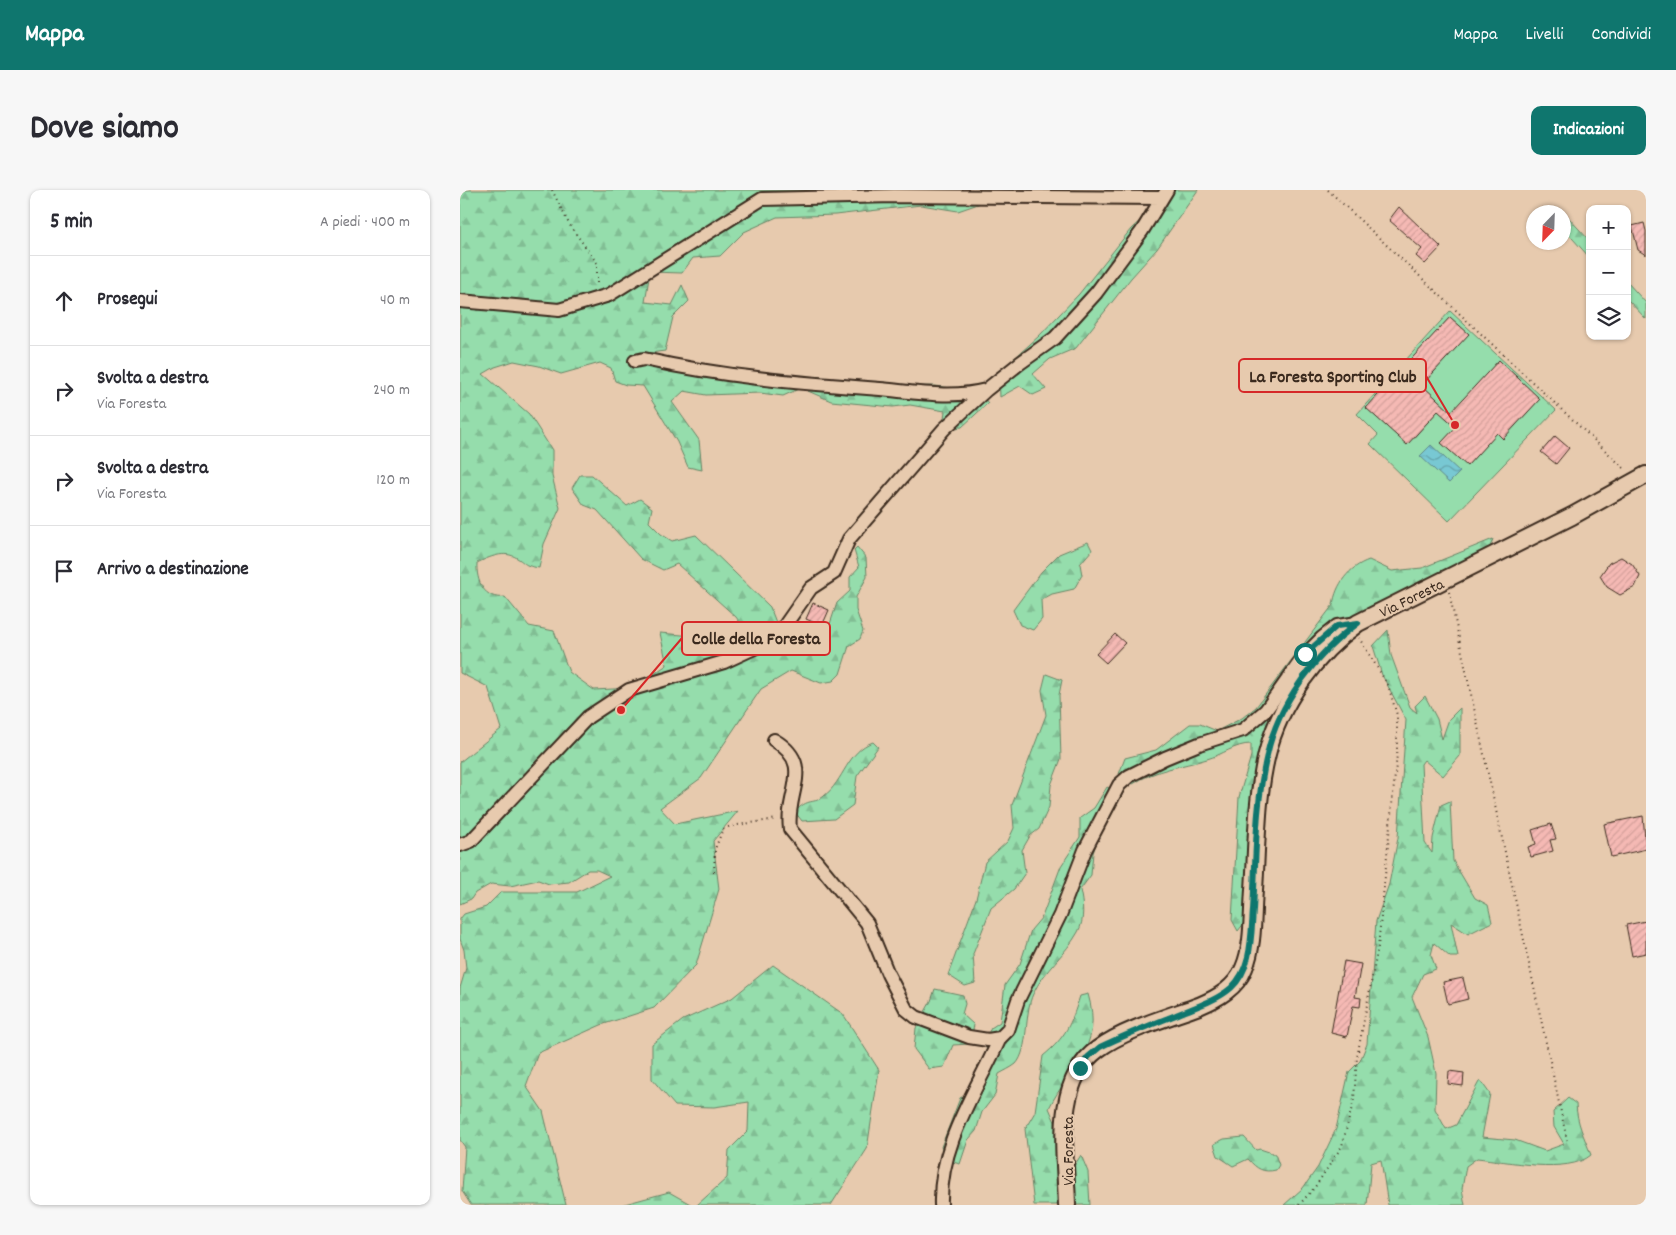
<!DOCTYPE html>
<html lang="it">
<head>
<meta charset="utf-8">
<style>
  body { margin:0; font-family:Dekko,sans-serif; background:#f7f7f7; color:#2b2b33 }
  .controls { position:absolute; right:15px; top:15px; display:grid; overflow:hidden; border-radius:10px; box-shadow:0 1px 4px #0004 }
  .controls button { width:45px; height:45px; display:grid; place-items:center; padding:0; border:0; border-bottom:1px solid #e1e1e2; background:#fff; color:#2b2b33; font:25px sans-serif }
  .compass { position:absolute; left:1066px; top:15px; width:45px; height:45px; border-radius:50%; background:#fff; box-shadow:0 1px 4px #0004; rotate:203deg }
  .stop { position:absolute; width:15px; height:15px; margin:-11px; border:4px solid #0f766e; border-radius:50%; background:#fff }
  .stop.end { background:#0f766e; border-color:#fff; box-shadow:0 1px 5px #0008 }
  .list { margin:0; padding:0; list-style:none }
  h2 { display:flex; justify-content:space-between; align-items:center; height:65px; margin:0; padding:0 20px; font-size:21px }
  h2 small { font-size:16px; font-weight:400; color:#7c7c81 }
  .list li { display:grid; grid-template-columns:32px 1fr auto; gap:15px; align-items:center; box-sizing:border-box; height:90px; padding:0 20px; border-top:1px solid #e1e1e2 }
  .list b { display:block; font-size:19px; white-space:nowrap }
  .list p { margin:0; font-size:16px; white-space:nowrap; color:#7c7c81 }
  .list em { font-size:16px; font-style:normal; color:#7c7c81 }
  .icon { flex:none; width:28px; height:28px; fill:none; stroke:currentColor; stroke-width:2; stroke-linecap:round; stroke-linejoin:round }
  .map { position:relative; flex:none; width:1186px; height:1015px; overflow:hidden; border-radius:10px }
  header { display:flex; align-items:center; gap:30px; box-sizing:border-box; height:70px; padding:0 25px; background:#0f766e; color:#fff }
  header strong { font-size:24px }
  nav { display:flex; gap:28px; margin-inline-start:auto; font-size:18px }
  .intro { display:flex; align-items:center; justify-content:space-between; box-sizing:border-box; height:120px; padding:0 30px }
  h1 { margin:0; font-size:35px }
  .button { padding:12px 22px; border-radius:10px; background:#0f766e; color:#fff; font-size:18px; font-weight:700 }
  main { display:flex; gap:30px; padding:0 30px }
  aside { flex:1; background:#fff; border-radius:10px; box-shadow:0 1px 4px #0004 }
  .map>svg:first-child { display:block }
  .green { fill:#95ddac; stroke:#688465 }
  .forest { fill:url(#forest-firs); stroke:#688465 }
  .water { fill:url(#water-waves); stroke:#60898b }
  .building { fill:url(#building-hatch); stroke:#3b2a1e }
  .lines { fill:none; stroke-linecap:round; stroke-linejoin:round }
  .minor-casing { stroke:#3b2a1e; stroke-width:16 }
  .major-casing { stroke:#3b2a1e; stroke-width:20 }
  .path { stroke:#3b2a1e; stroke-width:2; stroke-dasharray:1 4; stroke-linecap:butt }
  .minor { stroke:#e7caae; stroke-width:12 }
  .major { stroke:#e7caae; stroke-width:16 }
  .route { stroke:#0f766e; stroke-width:6 }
  .labels { text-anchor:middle; stroke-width:4; stroke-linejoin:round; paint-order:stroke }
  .street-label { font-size:16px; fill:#3b2a1e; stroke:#e7caae }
  .leader { fill:none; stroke:#d62828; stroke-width:2 }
  .callout-dot { fill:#d62828; stroke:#e7caae; stroke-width:2 }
  .callout { fill:#e7caae; stroke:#d62828; stroke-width:2 }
  .callout-label { font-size:18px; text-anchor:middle; font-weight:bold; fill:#3b2a1e }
</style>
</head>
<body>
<header>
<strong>Mappa</strong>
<nav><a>Mappa</a><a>Livelli</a><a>Condividi</a></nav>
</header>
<div class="intro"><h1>Dove siamo</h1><a class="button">Indicazioni</a></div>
<main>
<aside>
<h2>5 min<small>A piedi · 400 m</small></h2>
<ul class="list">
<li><svg class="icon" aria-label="ahead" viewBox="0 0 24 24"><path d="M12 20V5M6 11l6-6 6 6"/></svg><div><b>Prosegui</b></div><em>40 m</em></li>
<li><svg class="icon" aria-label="right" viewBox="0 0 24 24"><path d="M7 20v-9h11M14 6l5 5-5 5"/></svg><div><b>Svolta a destra</b><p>Via Foresta</p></div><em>240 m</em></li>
<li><svg class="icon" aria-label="right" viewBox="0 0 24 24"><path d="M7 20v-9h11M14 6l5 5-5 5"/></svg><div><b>Svolta a destra</b><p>Via Foresta</p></div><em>120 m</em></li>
<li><svg class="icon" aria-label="arrive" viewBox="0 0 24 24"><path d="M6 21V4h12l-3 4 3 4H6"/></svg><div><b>Arrivo a destinazione</b></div></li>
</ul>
</aside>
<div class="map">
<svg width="1186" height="1015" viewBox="0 0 1186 1015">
  <defs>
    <pattern id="forest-firs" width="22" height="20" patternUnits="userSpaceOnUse" patternTransform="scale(1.25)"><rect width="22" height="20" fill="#95ddac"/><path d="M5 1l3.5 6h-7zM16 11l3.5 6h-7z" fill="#81be94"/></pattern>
    <pattern id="water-waves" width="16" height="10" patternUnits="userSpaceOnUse" patternTransform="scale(1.25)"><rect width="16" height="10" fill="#78c8d3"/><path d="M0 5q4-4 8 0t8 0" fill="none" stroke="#64a3ab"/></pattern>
    <pattern id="building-hatch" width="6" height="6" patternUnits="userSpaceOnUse" patternTransform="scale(1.25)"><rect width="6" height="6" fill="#f5b9b4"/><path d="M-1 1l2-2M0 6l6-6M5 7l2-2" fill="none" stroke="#d39f9a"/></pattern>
  </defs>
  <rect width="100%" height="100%" fill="#e7caae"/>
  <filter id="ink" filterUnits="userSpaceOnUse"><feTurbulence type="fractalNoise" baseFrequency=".02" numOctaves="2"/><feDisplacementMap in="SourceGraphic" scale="10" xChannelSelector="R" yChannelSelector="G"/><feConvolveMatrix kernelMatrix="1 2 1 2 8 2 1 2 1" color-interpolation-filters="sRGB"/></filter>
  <g filter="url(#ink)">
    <!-- green -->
    <path class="green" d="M990,121L1096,220L989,331L910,254L918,245L897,224Z"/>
    <!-- forest -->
    <path class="forest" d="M0,0H525L524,12L498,21L461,15L375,25L317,27L284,42L260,66L233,68L222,83L190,82L185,112L212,115L222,95L229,111L213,127L205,161L175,165L271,192L299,186L424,197L475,196L518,201L528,213L502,237L488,239L484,229L485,221L450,215L433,217L371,211L341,198L323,206L300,203L246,205L224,201L212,212L239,250L242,280L228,277L217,252L183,196L166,195L155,191L151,178L140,173L101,184L79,176L54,171L35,177L23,184L69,224L92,260V286L100,318L84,354L79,378C63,375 68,375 57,368C45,360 29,367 17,373C16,391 24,410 45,407L69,436L94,441L109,482L134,500L172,498L207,475L200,443L255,448L294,455V451L276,427L217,374L203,380L181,369L137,320L124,315L112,298L120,285H132L167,316L180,309L192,318L189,332L201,344L212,351L236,345L310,417L317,435V443L337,464L351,455L353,446L370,434L377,413L390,401V387L399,377L394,360L397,357L406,368L407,387L396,407V420L403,441L400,449L389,456L380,484L373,491L361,493L331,481L301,499L241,588L200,618L215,634L278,621L253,651L259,699L236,775L194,818L141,835L78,863L66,896L83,921L106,1015H11L2,1001L5,957L0,950V798L6,778L4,760L0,749V729L4,724L26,717L41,702H117L150,686L137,680H128L109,692L89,694L78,690L50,696L31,694L15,703L11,709L0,714V572L41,539L28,497L0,483Z
      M709,0H738L697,59L671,88L616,158L590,169L573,184L586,199L573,205L560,196L540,207L539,182L579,146L619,104L671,39L694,18Z
      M1106,25L1130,51V68L1104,39V27Z
      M1167,92L1186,113V129L1167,109Z
      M1033,349L1030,357L936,406L819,511L785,732L778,741L772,730L779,607L791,566V554C775,554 762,565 747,569C721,577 696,579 673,594L659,584L665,568L696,560L730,534H740L757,541L782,528L796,517L873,415C876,394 889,377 909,370L932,381L962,378Z
      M628,352L632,360L620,374L622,385L614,399L592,404L581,410L582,429L573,440L560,435L553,420L581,382L599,364Z
      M928,440L931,465L950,517L957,523L955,516L965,506L977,529L982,549L989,529L1000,518V566L983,586L964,570L961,574L965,653L972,663L973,648L981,615L990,611L993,671L1015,708L1028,715L1032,732L1008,744L991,733L998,767H990L974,753L971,765L976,779L963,784L952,807L968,847L976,883L975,919L986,939L996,935L1020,890L1030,904L1022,947L1055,950L1085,961L1104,954L1094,937L1093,922L1108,908L1116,914C1117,934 1124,946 1131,965C1108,985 1046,971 1017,968L1006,976L1002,999L1005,1015H928L921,970L911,973L907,1015H824L843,998L858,977L876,939L889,882L900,871L907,854L916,731L929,694L938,648L946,530L922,485L913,456Z
      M586,484L602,490L599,505L601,569L591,595L589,617L579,639L570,646L562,660L565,683L554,699L531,718L513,764L515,793L505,796L488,785L516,709L525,672L548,651L554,638L552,615L586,525L582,500Z
      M413,552L418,557L397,586L393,615L374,629L342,631L335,622C348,607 354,615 364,606C384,591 387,561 413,552Z
      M647,597L658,602L654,618L640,642L633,663L631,685L620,700C623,713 625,730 618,742C606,764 584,780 573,804C564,823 569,860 556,874C551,878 544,881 539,884L535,905L522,922L516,941L508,950L500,974L489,971L481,957L500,908L515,899L529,868L524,851L531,838L540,832L545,795L560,774L571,740L582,727L601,676L620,647V628L634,618Z
      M313,775L383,824L419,880L407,959L371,1015H237L267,988L269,960L288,941L289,912L254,917L215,916L192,889V854L223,830L272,808Z
      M475,799L503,805L505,814L502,824L514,835L510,854L493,855L484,877L469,879L454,859L456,838L471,811Z
      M628,804C644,858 610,876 589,918L595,932L597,1015H574L565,939L575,922L583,866C606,847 611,834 620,806Z
      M784,947L796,960L800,959L815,964L819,975L816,980C803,983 797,979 788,969L773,976L758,966L754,954L764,949Z
      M621,965L628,982L630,1015H613L614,976Z
      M209,1002L232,1015H161Z"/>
    <!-- water -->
    <path class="water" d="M971,255L1000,282L989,293L960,266Z"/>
    <!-- building -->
    <path class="building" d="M939,17L981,57L965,74L956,66L962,59L929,30Z
      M1184,33L1186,41V65L1178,60L1172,36Z
      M990,127L1009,144L962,195L991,222L1039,170L1080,209L1043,249L1037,243L1007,276L981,253L996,237L978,221L947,255L906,218Z
      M1095,246L1109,258L1096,274L1081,262Z
      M1161,367L1172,374L1180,386L1175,397L1160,405L1147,397L1140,386L1149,373Z
      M353,413L369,420L362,436L346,429Z
      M655,444L665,453L646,473L636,464Z
      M1183,626L1186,659L1151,667L1144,634Z
      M1091,634L1096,649L1090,650L1093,661L1071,667L1068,657L1076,654L1072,640Z
      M1186,731V763L1172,766L1166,735Z
      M884,771L901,774L895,807L901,808L900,817L893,816L887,847L871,843Z
      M1003,788L1008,809L988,814L983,792Z
      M989,881L1004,883L1003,896L988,894Z"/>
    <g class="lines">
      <!-- minor casing -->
      <g class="minor-casing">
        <path id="minor" d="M0,111L99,120L149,105L302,9L434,6L701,8
          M175,171L184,169C262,187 340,193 420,199C454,202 493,209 526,200
          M314,550C356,575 325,602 330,639L407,733L428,784L446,819L456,827L509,847L528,850L540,848L548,840L558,810L600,725L625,660L659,595L669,586L705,568L739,554L783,540L806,520L845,465L862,448L877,436L898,433
          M0,655L11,651L128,527L169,500L264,472L316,448L351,398L374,383L389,349L484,239L526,200L560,173L595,148L636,103L682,41L707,0
          M481,1015C479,954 516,902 540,848"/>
      </g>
      <!-- major casing -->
      <g class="major-casing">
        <path id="major" d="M607,1015C606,966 592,892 638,859C663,840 709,827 739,816C758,808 776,798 784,778C794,755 792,725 794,700C797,655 796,608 807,564C819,514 856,463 898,433L1112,326L1186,285"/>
      </g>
      <!-- path -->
      <path class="path" d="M92,0L109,34L137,73V96
        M868,0L1166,280
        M989,402L1107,950
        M254,682L255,659L263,639L271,636L317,629
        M839,1015L855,997L882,956L894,909L897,867L918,757L937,564V525L928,495L899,448"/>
      <!-- minor -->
      <use href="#minor" class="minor"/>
      <!-- major -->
      <use href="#major" class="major"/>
    </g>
  </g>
  <g class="lines" filter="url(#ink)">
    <!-- route -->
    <path class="route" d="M620,878L628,867L640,857C665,845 690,835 716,825C735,817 756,811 771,798C792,779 791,746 793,720C796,669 795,615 807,565C818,514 856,463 898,433L877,436L845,464"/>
  </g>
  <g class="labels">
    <!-- street labels -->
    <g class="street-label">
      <text transform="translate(951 407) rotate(-26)" y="6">Via Foresta</text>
      <text transform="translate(607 961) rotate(-90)" y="6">Via Foresta</text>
    </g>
  </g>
  <!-- callouts -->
  <path class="leader" d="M995 235L966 186M161 520L222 448"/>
  <g class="callout-dot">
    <circle cx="995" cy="235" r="5"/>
    <circle cx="161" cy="520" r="5"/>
  </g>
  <g class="callout">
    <rect x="779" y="169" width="187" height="33" rx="5"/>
    <rect x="222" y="432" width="148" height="33" rx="5"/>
  </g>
  <g class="callout-label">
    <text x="873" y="192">La Foresta Sporting Club</text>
    <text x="296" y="454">Colle della Foresta</text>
  </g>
</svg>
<div class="controls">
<button>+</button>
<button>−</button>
<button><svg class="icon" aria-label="layers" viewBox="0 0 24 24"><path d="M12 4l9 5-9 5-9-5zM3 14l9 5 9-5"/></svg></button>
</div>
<svg class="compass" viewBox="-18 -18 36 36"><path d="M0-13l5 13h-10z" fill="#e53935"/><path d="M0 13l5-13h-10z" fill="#7c7c81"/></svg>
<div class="stop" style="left:845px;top:464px"></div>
<div class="stop end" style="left:620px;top:878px"></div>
</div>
</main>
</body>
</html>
